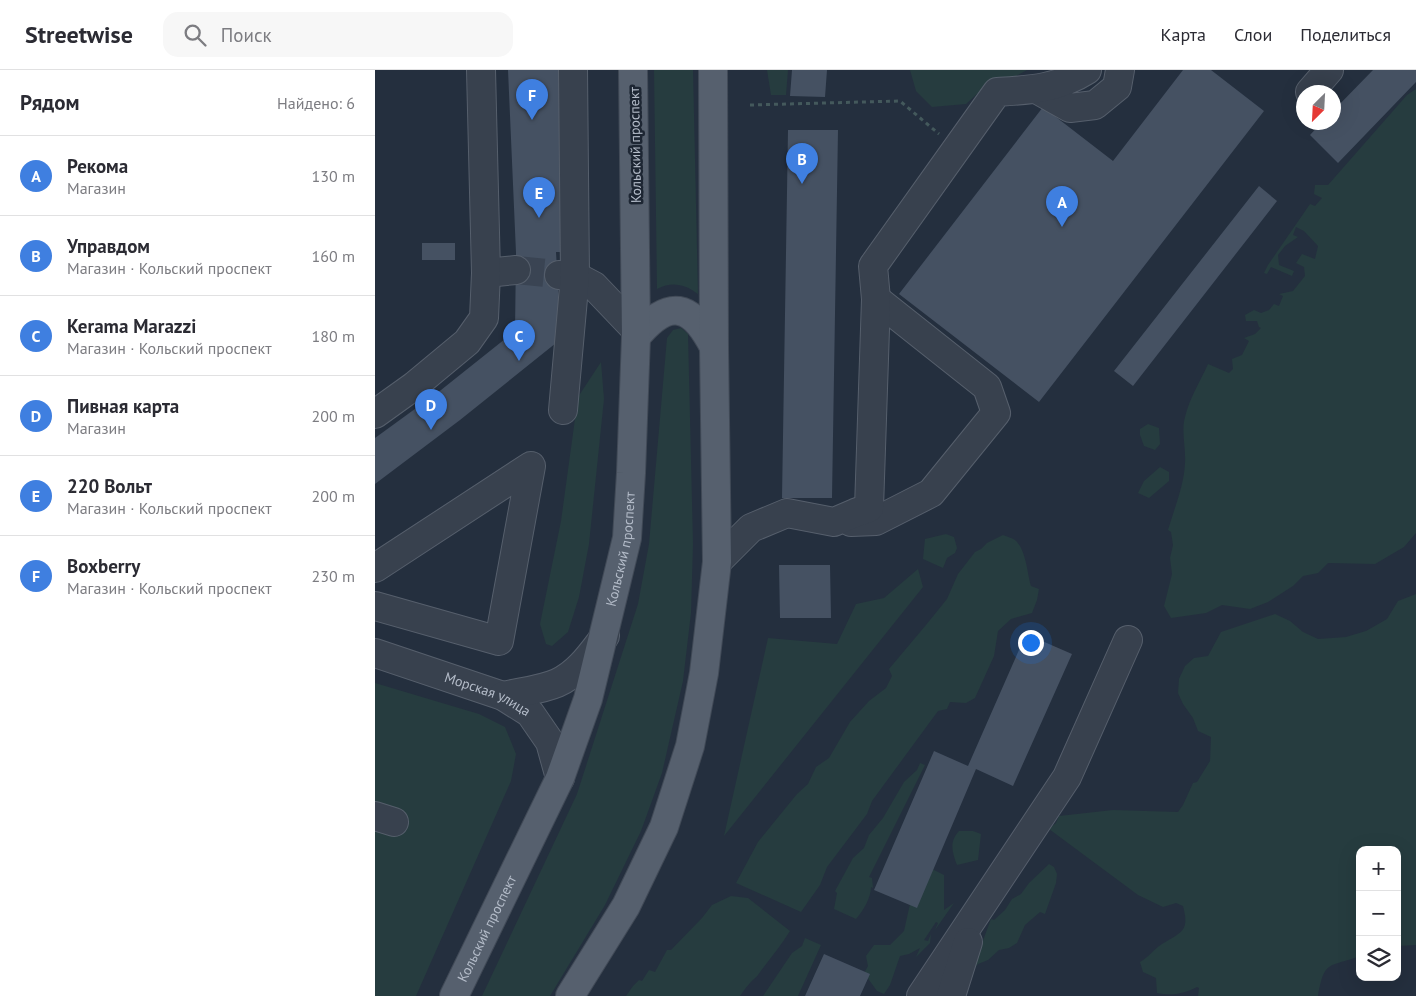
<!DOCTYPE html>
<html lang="ru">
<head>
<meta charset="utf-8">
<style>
  body { margin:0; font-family:"PT Sans",sans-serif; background:#f7f7f7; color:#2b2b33 }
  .controls { position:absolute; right:15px; bottom:15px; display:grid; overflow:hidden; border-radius:10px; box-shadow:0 5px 20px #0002 }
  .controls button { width:45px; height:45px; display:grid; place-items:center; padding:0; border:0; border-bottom:1px solid #e1e1e2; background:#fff; color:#2b2b33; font:25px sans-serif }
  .compass { position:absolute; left:921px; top:15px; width:45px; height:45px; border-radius:50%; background:#fff; box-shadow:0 5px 20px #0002; rotate:204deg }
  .you { position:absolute; left:655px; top:572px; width:18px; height:18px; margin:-12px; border:4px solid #fff; border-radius:50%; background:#1a73e8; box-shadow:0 0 0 8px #1a73e833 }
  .badge { display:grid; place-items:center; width:32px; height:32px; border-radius:50%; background:#56698c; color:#fff; font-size:16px; font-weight:700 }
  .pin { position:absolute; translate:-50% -41px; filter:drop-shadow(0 1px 2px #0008) }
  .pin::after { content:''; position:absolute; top:26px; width:18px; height:15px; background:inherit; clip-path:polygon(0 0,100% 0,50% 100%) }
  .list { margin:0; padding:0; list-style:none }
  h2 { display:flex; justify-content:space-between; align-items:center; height:65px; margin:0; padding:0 20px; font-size:21px }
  h2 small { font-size:16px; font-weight:400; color:#7c7c81 }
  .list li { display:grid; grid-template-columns:32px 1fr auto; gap:15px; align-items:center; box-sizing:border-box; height:80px; padding:0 20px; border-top:1px solid #e1e1e2 }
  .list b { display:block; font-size:19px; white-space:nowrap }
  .list p { margin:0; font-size:16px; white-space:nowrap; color:#7c7c81 }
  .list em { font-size:16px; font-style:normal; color:#7c7c81 }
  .icon { flex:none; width:28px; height:28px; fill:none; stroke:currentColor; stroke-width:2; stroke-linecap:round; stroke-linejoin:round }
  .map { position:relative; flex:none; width:1041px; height:926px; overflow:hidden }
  header { display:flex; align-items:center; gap:30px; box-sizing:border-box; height:70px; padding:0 25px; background:#fff; border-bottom:1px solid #e1e1e2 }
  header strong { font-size:24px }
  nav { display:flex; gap:28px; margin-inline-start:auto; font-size:18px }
  .search { width:350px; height:45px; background:#f7f7f7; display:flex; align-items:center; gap:12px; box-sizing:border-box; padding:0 18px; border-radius:15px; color:#7c7c81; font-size:19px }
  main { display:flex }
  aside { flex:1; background:#fff }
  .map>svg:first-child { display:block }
  .green { fill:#263c3f }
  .building { fill:#455162 }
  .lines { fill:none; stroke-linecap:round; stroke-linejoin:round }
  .minor-tunnel { stroke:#3a4453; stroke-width:28; stroke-dasharray:28 14; stroke-linecap:butt }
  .minor-casing { stroke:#565f6c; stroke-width:30 }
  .major-casing { stroke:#414a57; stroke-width:30 }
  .path { stroke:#44595c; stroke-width:3; stroke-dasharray:4 4; stroke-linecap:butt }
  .minor { stroke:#38414e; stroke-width:28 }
  .major { stroke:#56606e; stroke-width:28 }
  .labels { text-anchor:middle; stroke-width:5; stroke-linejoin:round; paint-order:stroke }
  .street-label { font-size:14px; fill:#b4bcc9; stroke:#1d2633 }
</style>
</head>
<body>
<header>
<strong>Streetwise</strong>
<div class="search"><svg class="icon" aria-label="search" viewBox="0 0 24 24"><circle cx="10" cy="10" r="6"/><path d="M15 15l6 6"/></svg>Поиск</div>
<nav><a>Карта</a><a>Слои</a><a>Поделиться</a></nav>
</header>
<main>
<aside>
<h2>Рядом<small>Найдено: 6</small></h2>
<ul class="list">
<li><span class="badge" style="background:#3f7fe0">A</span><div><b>Рекома</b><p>Магазин</p></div><em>130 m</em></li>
<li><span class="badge" style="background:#3f7fe0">B</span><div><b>Управдом</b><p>Магазин · Кольский проспект</p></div><em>160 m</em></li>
<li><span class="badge" style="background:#3f7fe0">C</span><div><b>Kerama Marazzi</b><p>Магазин · Кольский проспект</p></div><em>180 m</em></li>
<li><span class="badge" style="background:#3f7fe0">D</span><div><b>Пивная карта</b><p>Магазин</p></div><em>200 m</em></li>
<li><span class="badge" style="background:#3f7fe0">E</span><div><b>220 Вольт</b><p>Магазин · Кольский проспект</p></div><em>200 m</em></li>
<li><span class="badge" style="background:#3f7fe0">F</span><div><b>Boxberry</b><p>Магазин · Кольский проспект</p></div><em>230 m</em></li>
</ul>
</aside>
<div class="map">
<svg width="1041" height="926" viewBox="0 0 1041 926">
  <rect width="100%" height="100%" fill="#242f3e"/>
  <!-- green -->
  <path class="green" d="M279,0H318L323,224C310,214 297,211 282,219Z
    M392,0H413L411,25H396Z
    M535,0H652L641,6L615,12L591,34L557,37L541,21Z
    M1041,19V463L1029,477L1000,494L953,493L943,503L928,506L918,516L893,532L875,539L847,535L831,543L796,548L789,536L797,504L795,488L798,475L796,462L793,460C799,439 809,416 810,393C811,378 806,361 810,347C815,327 825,312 833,294L854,303L858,299L857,289L867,285L874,271L869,268L880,264L886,258L884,257L882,251H871L870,245L879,240L886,243L894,240L899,234L904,236L908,226L904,224L918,221L930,206L929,197L921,193L927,184L940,189L943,176L929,161L921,157L918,165L923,167L910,176L903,185L904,195L919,201L917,206L896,197L892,204L889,203L893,195L935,134L940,136L947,128L939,124L940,115H953L1032,25Z
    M306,258L313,264L318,474L316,543L308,611L287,703L266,761L230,835L175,926H107L202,724L263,534L274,474L292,268L298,260Z
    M226,292L229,329L214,474L204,527L193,562L177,576L171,574L165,554L186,451L203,327Z
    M773,354L784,358L785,374L780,380L769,376L765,365V359Z
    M785,397L794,402V411L774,428L763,423L769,411Z
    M571,464L579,467L582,478L580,483L572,488L568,498L548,489L550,469Z
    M628,465C631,466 637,468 640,470C651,479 652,502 656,516L664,519L662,530L657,543L636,549L623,561L619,586L600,628L591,633L575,632L572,639L563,641L497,731L492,744L452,797L445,815L426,842L361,813L383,772L422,724L433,714L441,697L454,688L475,652L494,631L511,618L517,606L514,599L551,555L572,529L583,504L600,482L606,479L612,473Z
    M543,499L548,517L349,766L393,568L462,574L481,534L509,528Z
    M1041,524V875L1022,876V780H985V886C953,898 950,889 943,926H823L824,918L822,917C808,924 797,926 782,923L781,908L768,902L765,892C774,887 779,879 787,874C806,862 815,862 808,836L801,833L788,837L763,825L674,759L681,753L684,746L738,740L803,742L808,735L818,713L822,712L835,691L836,667L823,661L818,648L808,634L803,623L804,609L810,596L819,588L833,586L846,562L900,544L915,551L928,562L943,569L971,567L991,561L1012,549L1023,531Z
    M0,613L104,644L130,657L141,684L136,711L41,926H0Z
    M545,693L550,695L494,807L497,808L498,818L496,817C496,828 488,841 481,849L459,839L462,823L460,821L478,788L489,778L494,765L508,748L529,712L542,700Z
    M584,761H598L606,764L603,790L582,795C577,782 574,772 584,761Z
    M674,794L679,797L682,804L681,813L670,844L665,842L650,855L642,873L634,878L624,880L613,890L603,894L597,900L616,849L619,850L630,840L637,829L646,824L654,813Z
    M557,799L569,805V840L579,833L560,860L563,853L561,852L549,870L553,871L556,864L555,873L541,887L545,878L534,884L525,886L515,915L509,924L502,921L489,903L493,896L491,886L499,875H515L529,861L535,834Z
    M356,826L373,828L415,861C405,877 393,891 383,905C381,908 377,910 375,913C371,917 368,922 365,926H251L258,916L264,910L267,911L274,900L280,902L292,880H296L327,848L337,835Z
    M430,868L446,875L423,926H388L417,883L427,876Z"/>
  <!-- building -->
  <path class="building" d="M133,0H190L194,182H181L186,269L85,350L0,414V368L66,320L140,261L141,183Z
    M417,0H452L450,27L415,26Z
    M808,0H836L889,41L664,332L524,224L668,37L738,91Z
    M998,0H1041V12L963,93L935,65L947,52H958V41Z
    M413,60H463L457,428H407Z
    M884,116L902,131L758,316L739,301Z
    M47,173H80V190H47Z
    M404,495H455L456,548H405Z
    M651,564L697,584L638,716L601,699L542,838L499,820L559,681L593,696Z
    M449,884L495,904L485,926H430Z"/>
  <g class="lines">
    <!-- minor-tunnel -->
    <path class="minor-tunnel" d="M141,200L182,204"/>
    <!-- minor casing -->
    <g class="minor-casing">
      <g id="minor">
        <path d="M663,20L695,38L720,35L742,17L745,0"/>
        <path d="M935,22L954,0"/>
        <path d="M111,203L141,200"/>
        <path d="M184,205L200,206L219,216L261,260"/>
        <path d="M188,340L200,206L198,0"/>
        <path d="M0,344L39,316L92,272L109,248L111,203L106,0"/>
        <path d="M476,452L501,451L556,423L621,343L612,317L501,229"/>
        <path d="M342,492L376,458L412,443L459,452L480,443L494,438L501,229L498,196L622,22C655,20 682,19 712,0"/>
        <path d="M0,498L156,396L124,571L0,536"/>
        <path id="s1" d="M0,583L128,626L155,643L175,672L185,708"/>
        <path d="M128,626C145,622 166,620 182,613C203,604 217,583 230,566"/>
        <path d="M0,746L19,752"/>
        <path d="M546,926L692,707L753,570"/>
        <path d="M576,926L593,872"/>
      </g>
    </g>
    <!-- major casing -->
    <g class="major-casing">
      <g id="major">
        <path d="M261,267C294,228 316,233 339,277"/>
        <path id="s2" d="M79,926L185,708L213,629L252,468L256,403L261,267L258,0"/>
        <path d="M195,926L251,836L289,757L315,676L329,603L342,492L339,277L338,0"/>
      </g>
    </g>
    <!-- path -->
    <path class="path" d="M375,35L525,31L564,64"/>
    <!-- minor -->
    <use href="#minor" class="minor"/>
    <!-- major -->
    <use href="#major" class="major"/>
  </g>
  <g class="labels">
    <!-- street labels -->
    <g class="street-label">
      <text transform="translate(260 75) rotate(-91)" y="5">Кольский проспект</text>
      <text dy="5" stroke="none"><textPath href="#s2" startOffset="480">Кольский проспект</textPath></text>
      <text dy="5" stroke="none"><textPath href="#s1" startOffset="120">Морская улица</textPath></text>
      <text dy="5" stroke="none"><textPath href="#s2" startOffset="75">Кольский проспект</textPath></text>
    </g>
  </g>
</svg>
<div class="controls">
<button>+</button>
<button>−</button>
<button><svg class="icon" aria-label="layers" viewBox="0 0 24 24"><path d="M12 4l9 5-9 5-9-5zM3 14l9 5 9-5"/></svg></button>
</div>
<svg class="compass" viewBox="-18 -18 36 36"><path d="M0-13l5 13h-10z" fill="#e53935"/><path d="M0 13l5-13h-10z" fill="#7c7c81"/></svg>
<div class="you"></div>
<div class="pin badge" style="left:687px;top:157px;background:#3f7fe0">A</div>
<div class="pin badge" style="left:427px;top:114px;background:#3f7fe0">B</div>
<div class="pin badge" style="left:144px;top:291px;background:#3f7fe0">C</div>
<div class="pin badge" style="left:56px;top:360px;background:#3f7fe0">D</div>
<div class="pin badge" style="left:164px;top:148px;background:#3f7fe0">E</div>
<div class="pin badge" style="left:157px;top:50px;background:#3f7fe0">F</div>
</div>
</main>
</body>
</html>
